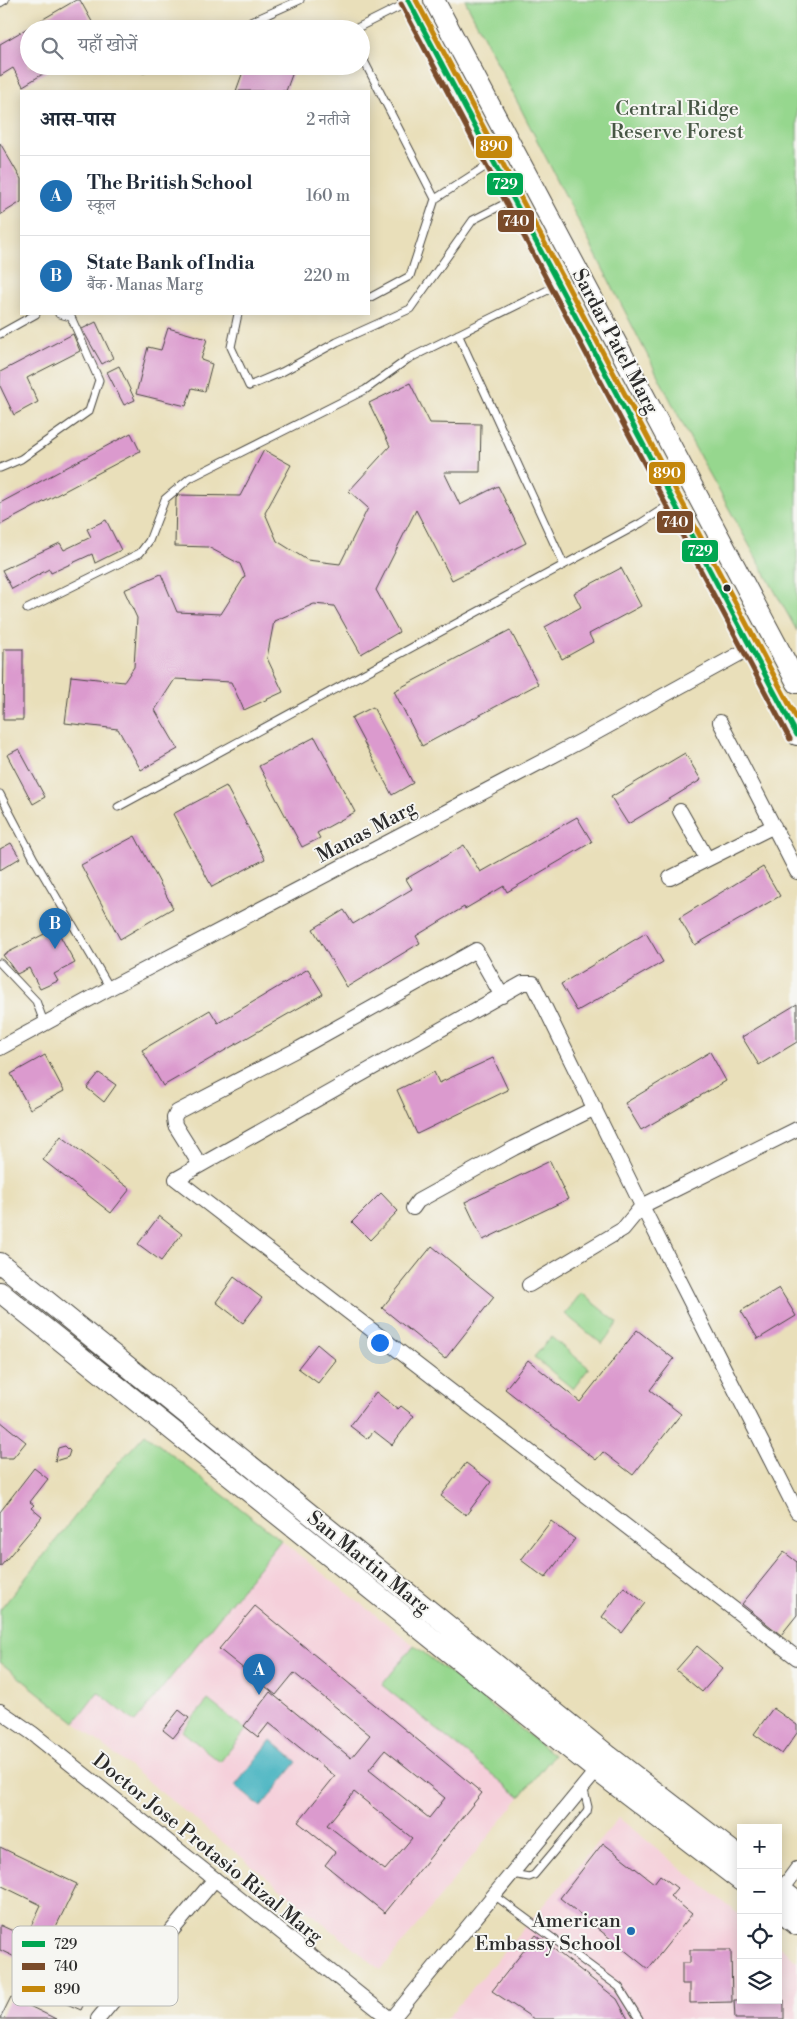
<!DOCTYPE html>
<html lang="hi">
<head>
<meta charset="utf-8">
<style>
  body { margin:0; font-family:"Libre Bodoni","Noto Serif Devanagari",serif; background:#f6f6f7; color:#1f2937 }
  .controls { position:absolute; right:15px; bottom:15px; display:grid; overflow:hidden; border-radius:0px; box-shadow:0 2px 12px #0003 }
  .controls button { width:45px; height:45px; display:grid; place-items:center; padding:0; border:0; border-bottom:1px solid #e0e1e3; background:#fff; color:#1f2937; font:25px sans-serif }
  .you { position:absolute; left:379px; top:1342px; width:18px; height:18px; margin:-12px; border:4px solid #fff; border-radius:50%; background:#1a73e8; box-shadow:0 0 0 8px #1a73e833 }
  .badge { display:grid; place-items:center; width:32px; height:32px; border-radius:50%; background:#1f6fb2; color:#fff; font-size:16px; font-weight:700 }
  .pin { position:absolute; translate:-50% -41px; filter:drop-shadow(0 1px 2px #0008) }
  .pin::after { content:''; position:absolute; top:26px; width:18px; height:15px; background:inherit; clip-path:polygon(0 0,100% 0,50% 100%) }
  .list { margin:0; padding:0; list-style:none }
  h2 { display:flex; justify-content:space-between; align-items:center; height:65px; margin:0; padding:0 20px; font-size:21px }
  h2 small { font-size:16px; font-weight:400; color:#747a83 }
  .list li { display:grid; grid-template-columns:32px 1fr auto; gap:15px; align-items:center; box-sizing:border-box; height:80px; padding:0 20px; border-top:1px solid #e0e1e3 }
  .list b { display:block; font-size:19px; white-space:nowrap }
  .list p { margin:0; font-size:16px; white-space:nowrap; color:#747a83 }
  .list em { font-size:16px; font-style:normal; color:#747a83 }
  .icon { flex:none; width:28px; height:28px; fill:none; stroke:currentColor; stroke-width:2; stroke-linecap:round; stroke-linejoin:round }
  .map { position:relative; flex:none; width:797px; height:2019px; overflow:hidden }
  .search { position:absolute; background:#fff; box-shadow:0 2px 12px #0003; left:20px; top:20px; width:350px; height:55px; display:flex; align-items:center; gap:12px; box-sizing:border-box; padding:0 18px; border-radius:28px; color:#747a83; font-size:19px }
  .panel { position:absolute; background:#fff; box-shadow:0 2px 12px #0003; left:20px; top:90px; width:350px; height:225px; border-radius:0px }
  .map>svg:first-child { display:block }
  .built { fill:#f5cfda }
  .green { fill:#96d78e; stroke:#60815c }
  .water { fill:#46b4c1; stroke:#387076 }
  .building { fill:#db9ace; fill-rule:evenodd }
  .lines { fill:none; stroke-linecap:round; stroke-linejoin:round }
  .lane-casing { stroke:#484640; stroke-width:9 }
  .street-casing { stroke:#484640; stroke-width:16 }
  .secondary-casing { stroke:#484640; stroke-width:22 }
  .lane { stroke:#fff; stroke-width:7 }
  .street { stroke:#fff; stroke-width:14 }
  .secondary { stroke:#fff; stroke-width:20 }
  .bus-1-casing { stroke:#f6f6f2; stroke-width:9 }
  .bus-2-casing { stroke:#f6f6f2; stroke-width:9 }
  .bus-3-casing { stroke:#f6f6f2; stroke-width:9 }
  .bus-1 { stroke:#00a651; stroke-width:5 }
  .bus-2 { stroke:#7a4b2a; stroke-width:5 }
  .bus-3 { stroke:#c4870b; stroke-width:5 }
  .bus-dot { fill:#2b2b2b; stroke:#f6f6f2; stroke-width:2 }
  .poi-dot { fill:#1f6fb2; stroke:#f6f6f2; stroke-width:2 }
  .labels { text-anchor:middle; stroke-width:4; stroke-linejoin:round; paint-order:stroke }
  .park-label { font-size:20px; fill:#465644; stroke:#f6f6f2 }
  .street-label { font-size:20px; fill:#2b2b2b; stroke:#f6f6f2 }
  .poi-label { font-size:20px; fill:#2b2b2b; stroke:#f6f6f2; text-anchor:end }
  .key { fill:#f6f6f2; stroke:#b9b9b6; stroke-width:1 }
  .key-label { font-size:14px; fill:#2b2b2b }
  .line-badge { stroke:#f6f6f2; stroke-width:2 }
  .badge-label { font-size:14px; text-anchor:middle; font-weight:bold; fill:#fff }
</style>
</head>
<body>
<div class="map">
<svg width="797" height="2019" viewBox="0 0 797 2019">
  <rect width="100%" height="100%" fill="#f6f6f2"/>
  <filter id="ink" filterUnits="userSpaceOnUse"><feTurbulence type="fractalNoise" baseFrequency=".02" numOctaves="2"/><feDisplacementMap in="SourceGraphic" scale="10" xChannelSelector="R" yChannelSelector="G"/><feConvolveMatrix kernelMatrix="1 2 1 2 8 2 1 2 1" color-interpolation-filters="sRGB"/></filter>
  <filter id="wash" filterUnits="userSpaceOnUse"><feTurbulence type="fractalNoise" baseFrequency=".0096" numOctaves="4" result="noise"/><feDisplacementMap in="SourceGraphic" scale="20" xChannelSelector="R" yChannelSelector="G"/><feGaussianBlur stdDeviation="1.12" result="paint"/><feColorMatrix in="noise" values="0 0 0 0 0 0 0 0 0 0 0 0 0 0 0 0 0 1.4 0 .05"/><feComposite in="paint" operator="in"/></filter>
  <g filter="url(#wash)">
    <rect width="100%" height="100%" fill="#e9dfba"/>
    <!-- built -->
    <path class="built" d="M145,1434L554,1755L381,1970L0,1662V1610L113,1469Z
      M619,1818L741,1916V2000H778V1946L797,1961V2019H446Z"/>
    <!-- green -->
    <path class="green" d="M465,0H797V631L693,444Z
      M581,1293L618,1323L602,1344L565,1314Z
      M551,1337L589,1368L573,1389L534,1357Z
      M145,1434L281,1540L135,1722L98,1692L75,1722L0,1662V1610L113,1469Z
      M414,1645L554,1755L520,1797L382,1685Z
      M208,1700L246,1730L220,1762L182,1731Z"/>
    <!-- water -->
    <path class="water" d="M271,1740L297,1762L261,1807L235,1786Z"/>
    <g id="blocks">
      <!-- building -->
      <path class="building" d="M76,0H80L96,29H29V66H56L23,86L13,68L0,76V44Z
        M245,66H275L293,72L286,91H236Z
        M0,143L21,179V202L0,215Z
        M96,322L113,358L102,364L82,329Z
        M168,328L207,339L201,360L212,364L205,391L192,388L186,406L136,394L148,347L161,350Z
        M73,334L80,351L27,378L38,402L14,415L0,386V372Z
        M119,366L135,400L124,405L107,372Z
        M410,383L430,423L481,424L480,472H444L460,505L498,486L526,543L452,580L416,510L376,590L399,632L361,654L334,606L314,604L274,621L267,658L283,692L244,710L231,682L175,679L155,710L178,749L141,770L118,729L65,723L71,676L124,682L134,667L137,618L124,590L161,574L177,612L221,614L245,576L240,564L208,547L175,546L176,497L178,495L240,496L264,450L291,465L265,513L277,541L307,560L340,564L368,508L349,491L390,446L369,403Z
        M131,433L140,451L0,525V503Z
        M106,520L121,550L95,563L92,554L51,573L49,569L12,589L2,570L60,543L64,550L91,537L87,529Z
        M621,568L641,606L589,634L593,642L562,659L545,627L581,607L574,593Z
        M510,630L538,684L422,746L394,691Z
        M4,649H23V720H3Z
        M373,707L413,783L392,795L351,718Z
        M315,737L355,812L317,833L320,838L302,847L259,766Z
        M19,749L45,797L33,804L7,755Z
        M685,753L701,780L628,824L611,797Z
        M226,786L265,859L212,887L173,814Z
        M577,817L592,842L507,892L504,886L465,909L464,907L416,936L420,943L347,987L313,929L344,910L353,924L412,889L406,879L464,845L480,872Z
        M135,836L173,908L120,939L81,865Z
        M11,843L20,858L0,870V849Z
        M763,867L780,896L695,945L679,918Z
        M56,928L75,963L54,974L58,981L40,989L29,968L17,974L3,955Z
        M646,933L663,962L577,1011L561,984Z
        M308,969L323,994L163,1086L142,1050L210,1010L218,1023Z
        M797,1004V1042L759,1065L742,1037Z
        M710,1052L726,1081L641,1130L625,1103Z
        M45,1055L64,1091L30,1109L11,1074Z
        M493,1058L508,1090L417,1134L397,1090L434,1072L439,1083Z
        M99,1073L116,1085L104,1102L87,1088Z
        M61,1136L130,1189L111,1213L43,1160Z
        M550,1161L568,1199L483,1240L465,1202Z
        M381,1193L398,1211L370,1240L352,1222Z
        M159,1216L182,1234L161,1261L138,1244Z
        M432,1246L494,1297L445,1359L382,1308Z
        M234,1277L262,1298L243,1323L216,1302Z
        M779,1288L796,1316L758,1339L741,1311Z
        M637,1330L674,1359L650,1390L681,1414L633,1475L603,1452L596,1460L505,1389L528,1360L580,1402Z
        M317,1344L336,1360L318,1383L298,1368Z
        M376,1392L398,1409L401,1406L414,1416L392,1445L374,1431L367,1439L350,1426Z
        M0,1421L26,1442L13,1458H0Z
        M65,1446L70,1451L68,1457L55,1461L58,1448Z
        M466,1463L491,1482L466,1515L441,1496Z
        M34,1468L48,1479L30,1502L34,1505L31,1508L42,1517L0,1567V1512Z
        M551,1521L575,1539L545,1578L521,1560Z
        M784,1552L797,1562V1615L781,1635L742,1604Z
        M624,1587L645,1603L622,1633L602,1617Z
        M255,1606L482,1793L385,1913L325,1865L335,1852L298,1822L335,1776L269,1723L258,1737L244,1726L270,1692L351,1758L370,1735L294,1673L276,1695L219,1649ZM385,1750L445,1798L429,1818L369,1770ZM354,1792L412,1838L385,1870L327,1825Z
        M697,1646L723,1668L702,1692L676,1670Z
        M773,1708L797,1725V1733L782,1754L754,1734Z
        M179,1710L189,1718L173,1738L163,1730Z
        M603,1843L654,1883L660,1875L677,1888L670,1896L692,1914L648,1969L560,1898Z
        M0,1847L77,1884L36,1967L0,1950V1925L26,1937L41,1905L0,1885Z
        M536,1935L617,1999L628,2019H534L492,1991Z
        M78,1944L106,1956L81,2010L53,1998Z
        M690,1950H731L732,2002L690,2003V1984H682V1963H690Z
        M11,1997L56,2019H0Z
        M734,2000H784V2019H735Z"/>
    </g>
  </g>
  <g filter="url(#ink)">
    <use href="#blocks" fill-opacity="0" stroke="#484640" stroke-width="1"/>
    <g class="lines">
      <!-- lane casing -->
      <g class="lane-casing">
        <path id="lane" d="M0,3L5,0
          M235,29L300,0
          M355,29L407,3
          M361,55L435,199
          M144,69L150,66
          M369,298L410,276L435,199L491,163
          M238,314L231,347L249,386L282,372L337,342L410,309L473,220L512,200
          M0,334L36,314
          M458,334L564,565
          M0,468L21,459L89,411L99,380L71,317L59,314
          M27,609L140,553L149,541L165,499L190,478L365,390L408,359L558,285
          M0,794L34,859L110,988
          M118,807L641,523L672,503
          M0,963L36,1001L45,1025
          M512,1874L529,1877L534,1875L587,1812L588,1807L583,1786
          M494,1895L619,1987L639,2019"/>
      </g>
      <!-- street casing -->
      <g class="street-casing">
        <path id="street" d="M720,722L797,872
          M680,811L707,859
          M670,878L774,826
          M0,1048L110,988L581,741L750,648
          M200,1165L175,1125L174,1118L177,1112L300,1048L476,950L502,996
          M413,1208L418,1201L514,1148L595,1108
          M529,1285L623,1229L642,1206L797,1129
          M797,1512L642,1206L533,983H523L176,1179L797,1658
          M0,1711L32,1733L390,2019
          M778,1895L797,1869
          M98,2019L215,1879
          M392,2019L601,1765"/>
      </g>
      <!-- secondary casing -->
      <g class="secondary-casing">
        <path id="secondary" d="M408,0L797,735
          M434,0L797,683
          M0,1263L609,1756L741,1858
          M0,1292L596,1770L741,1881
          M778,1887L797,1902
          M778,1910L797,1925"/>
      </g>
      <!-- lane -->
      <use href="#lane" class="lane"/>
      <!-- street -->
      <use href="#street" class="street"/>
      <!-- secondary -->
      <use href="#secondary" class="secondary"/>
      <!-- bus-1 casing -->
      <g class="bus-1-casing">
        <path id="bus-1" d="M408,0L797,735"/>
      </g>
      <!-- bus-2 casing -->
      <g class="bus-2-casing">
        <path id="bus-2" d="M401,4L790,739"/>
      </g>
      <!-- bus-3 casing -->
      <g class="bus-3-casing">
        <path id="bus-3" d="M416,0L797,719"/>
      </g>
      <!-- bus-1 -->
      <use href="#bus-1" class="bus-1"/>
      <!-- bus-2 -->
      <use href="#bus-2" class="bus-2"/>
      <!-- bus-3 -->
      <use href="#bus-3" class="bus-3"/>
    </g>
  </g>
  <!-- markers -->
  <circle class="bus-dot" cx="727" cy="588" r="4.5"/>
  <circle class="poi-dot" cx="631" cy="1931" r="5"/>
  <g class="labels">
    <!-- park labels -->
    <g class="park-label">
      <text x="677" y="115">Central Ridge<tspan x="677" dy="23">Reserve Forest</tspan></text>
    </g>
    <!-- street labels -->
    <g class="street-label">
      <text transform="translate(616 341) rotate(62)" y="7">Sardar Patel Marg</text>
      <text transform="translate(366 831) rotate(-28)" y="7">Manas Marg</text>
      <text transform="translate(369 1562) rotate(39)" y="7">San Martin Marg</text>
      <text transform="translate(208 1848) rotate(39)" y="7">Doctor Jose Protasio Rizal Marg</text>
    </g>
    <!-- poi labels -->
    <g class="poi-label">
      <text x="621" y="1927">American<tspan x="621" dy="23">Embassy School</tspan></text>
    </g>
  </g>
  <!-- legend -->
  <rect x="12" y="1926" width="166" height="80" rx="8" class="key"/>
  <rect x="22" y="1941" width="23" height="6" fill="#00a651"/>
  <rect x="22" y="1963" width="23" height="7" fill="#7a4b2a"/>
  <rect x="22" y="1986" width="23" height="6" fill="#c4870b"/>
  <g class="key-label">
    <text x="54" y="1949">729</text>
    <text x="54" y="1971">740</text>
    <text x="54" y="1994">890</text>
  </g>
  <g class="line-badge">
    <rect x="475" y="135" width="38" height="24" rx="5" fill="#c4870b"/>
    <rect x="486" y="172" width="38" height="24" rx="5" fill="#00a651"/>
    <rect x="497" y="209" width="38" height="24" rx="5" fill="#7a4b2a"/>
    <rect x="648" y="461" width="38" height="24" rx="5" fill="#c4870b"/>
    <rect x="656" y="510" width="38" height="24" rx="5" fill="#7a4b2a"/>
    <rect x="681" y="539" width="38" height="24" rx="5" fill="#00a651"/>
  </g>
  <g class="badge-label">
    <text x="494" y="151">890</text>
    <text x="505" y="189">729</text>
    <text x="516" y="226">740</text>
    <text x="667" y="478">890</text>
    <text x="675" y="527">740</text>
    <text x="700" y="556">729</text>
  </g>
</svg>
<div class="controls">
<button>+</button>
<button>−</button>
<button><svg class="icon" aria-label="locate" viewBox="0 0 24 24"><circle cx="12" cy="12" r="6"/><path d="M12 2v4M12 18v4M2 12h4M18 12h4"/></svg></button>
<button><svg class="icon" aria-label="layers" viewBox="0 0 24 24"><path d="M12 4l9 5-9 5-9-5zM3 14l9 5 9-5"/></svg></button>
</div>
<div class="you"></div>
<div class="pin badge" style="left:259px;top:1695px">A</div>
<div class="pin badge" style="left:55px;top:949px">B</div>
<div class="search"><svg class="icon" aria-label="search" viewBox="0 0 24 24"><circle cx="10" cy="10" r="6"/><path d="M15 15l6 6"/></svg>यहाँ खोजें</div>
<section class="panel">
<h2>आस-पास<small>2 नतीजे</small></h2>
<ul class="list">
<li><span class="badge">A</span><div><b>The British School</b><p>स्कूल</p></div><em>160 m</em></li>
<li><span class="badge">B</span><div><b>State Bank of India</b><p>बैंक · Manas Marg</p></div><em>220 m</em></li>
</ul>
</section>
</div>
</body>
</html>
